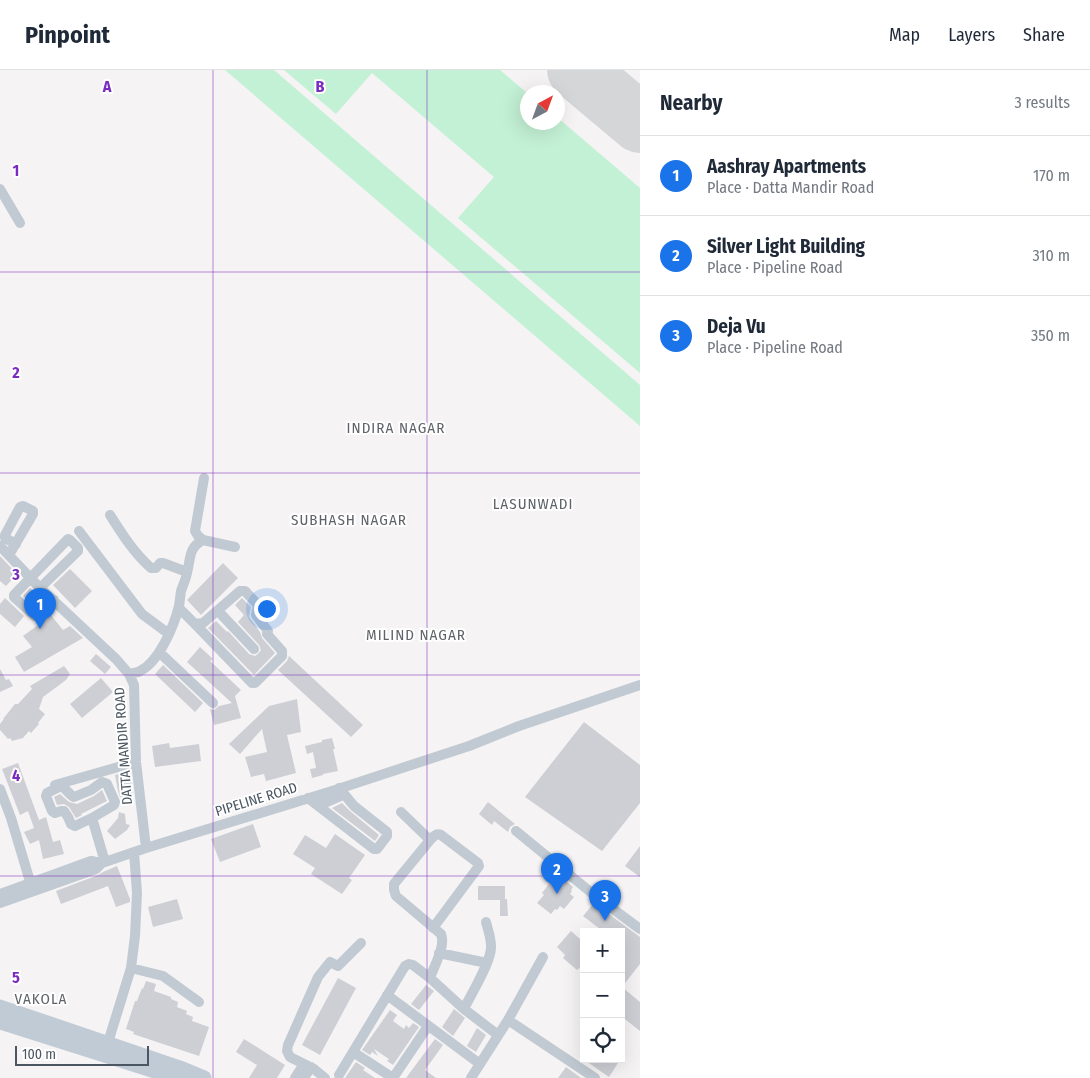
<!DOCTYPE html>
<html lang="en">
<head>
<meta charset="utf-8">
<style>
  body { margin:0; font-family:"Fira Sans Condensed",sans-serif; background:#f2f2f3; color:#1f2937 }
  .controls { position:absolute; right:15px; bottom:15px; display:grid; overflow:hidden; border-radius:0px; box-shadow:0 5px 20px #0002 }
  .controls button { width:45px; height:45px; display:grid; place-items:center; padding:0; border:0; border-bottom:1px solid #e0e1e3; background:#fff; color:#1f2937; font:25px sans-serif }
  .compass { position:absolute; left:520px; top:15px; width:45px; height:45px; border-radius:50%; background:#fff; box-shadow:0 5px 20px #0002; rotate:41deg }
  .scale { position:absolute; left:15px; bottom:12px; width:134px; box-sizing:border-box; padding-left:5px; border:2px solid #4a5661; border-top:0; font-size:14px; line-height:18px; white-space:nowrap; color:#4a5661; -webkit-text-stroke:4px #fff; paint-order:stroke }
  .you { position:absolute; left:266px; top:538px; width:18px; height:18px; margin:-12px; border:4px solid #fff; border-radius:50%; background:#1a73e8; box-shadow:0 0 0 8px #1a73e833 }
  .badge { display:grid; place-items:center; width:32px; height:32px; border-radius:50%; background:#1a73e8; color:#fff; font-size:16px; font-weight:700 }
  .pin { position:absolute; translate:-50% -41px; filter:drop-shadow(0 1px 2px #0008) }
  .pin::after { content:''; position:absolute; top:26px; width:18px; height:15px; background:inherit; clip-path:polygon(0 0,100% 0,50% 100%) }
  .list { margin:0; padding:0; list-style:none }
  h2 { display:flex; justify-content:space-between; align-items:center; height:65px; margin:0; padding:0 20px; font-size:21px }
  h2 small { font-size:16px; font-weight:400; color:#747a83 }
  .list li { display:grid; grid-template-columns:32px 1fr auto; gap:15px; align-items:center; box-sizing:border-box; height:80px; padding:0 20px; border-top:1px solid #e0e1e3 }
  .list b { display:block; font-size:19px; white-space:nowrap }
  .list p { margin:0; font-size:16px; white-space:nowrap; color:#747a83 }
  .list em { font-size:16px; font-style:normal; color:#747a83 }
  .icon { flex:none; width:28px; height:28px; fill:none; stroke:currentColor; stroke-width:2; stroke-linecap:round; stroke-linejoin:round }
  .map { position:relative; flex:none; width:640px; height:1008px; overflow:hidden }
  header { display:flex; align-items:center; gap:30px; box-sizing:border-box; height:70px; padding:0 25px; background:#fff; border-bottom:1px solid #e0e1e3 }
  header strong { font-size:24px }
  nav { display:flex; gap:28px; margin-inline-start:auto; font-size:18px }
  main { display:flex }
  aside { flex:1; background:#fff }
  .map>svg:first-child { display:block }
  .green { fill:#c3f1d5 }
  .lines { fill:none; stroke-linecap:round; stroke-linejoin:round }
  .runway { stroke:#d5d6d8; stroke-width:60 }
  .building { fill:#cdcfd5 }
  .minor { stroke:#c1cad2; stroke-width:10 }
  .secondary { stroke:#c1cbd6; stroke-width:15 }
  .grid { fill:none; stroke:#7b2cbf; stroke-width:1; stroke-opacity:0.55 }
  .labels { text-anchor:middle; stroke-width:4; stroke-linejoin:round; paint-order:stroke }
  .street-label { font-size:14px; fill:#4a5661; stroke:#fff }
  .neighbourhood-label { font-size:15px; letter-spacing:1px; fill:#5f6368; stroke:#fff }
  .grid-label { font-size:16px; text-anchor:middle; font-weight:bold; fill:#7b2cbf; stroke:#fff; stroke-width:4; stroke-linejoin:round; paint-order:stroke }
</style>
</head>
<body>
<header>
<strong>Pinpoint</strong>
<nav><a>Map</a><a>Layers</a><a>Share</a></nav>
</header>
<main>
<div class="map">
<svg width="640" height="1008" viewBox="0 0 640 1008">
  <rect width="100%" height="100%" fill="#f5f3f3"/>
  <!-- green -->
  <path class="green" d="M225,0H274L640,315V356Z
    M284,0H500L527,23L528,52H558V48L640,118V303L458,148L494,107L372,3L336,44Z"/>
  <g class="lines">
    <!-- runway -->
    <path class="runway" d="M577,0L640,53"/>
  </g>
  <!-- building -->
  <path class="building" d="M0,486L17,504L6,516L0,511Z
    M223,493L238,508L201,545L187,530Z
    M70,499L92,521L75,538L53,515Z
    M30,518L44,531L37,538L23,526Z
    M5,528L24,546L15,557L0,544V534Z
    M242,528L251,537L249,547L260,562L262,568L275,583L254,605L208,558L216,551L227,562L228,561L249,584L255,586L258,584L261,580L259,575L238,552L244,545L235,535Z
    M50,544L63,560L70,556L83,568L24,602L15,587L32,577L23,566L45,550Z
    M200,577L213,589L210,591L241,620L235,626L241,648L214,655L210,639L214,640L219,636L232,633L187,592Z
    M96,584L111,597L105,604L90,591Z
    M289,586L363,655L351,667L278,600L287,591Z
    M163,595L203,633L195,642L155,604Z
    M64,596L70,604L66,610L43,627L39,639L45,644L38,653L39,654L31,663L29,661L23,668L12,671L10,668L8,669L0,660V654L4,649H3L15,634H18L32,619L30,616Z
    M0,599L6,610L9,609L13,616L0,622Z
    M101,608L113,622L82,648L70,634Z
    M297,629L301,662L287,665L296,703L266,711L264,704L251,707L245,687L267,682L262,659L240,684L229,674L269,636Z
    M584,652L640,695V733L602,781L525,727Z
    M332,668L335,679H333L338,701L323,704V705L312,708L310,699L316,698L313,682L307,684L305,676L322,672V670Z
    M169,673L170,678L199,674L201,691L155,697L152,676Z
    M18,693L39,750L46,747L53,772L60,770L64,784L43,789L39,770L30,774L24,762L34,758L28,741L20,745L2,699Z
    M130,701L133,727H120L118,721L115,705Z
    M102,720L107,731L81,744L82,745L76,748L69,737L64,734L57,735L54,727L60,724L69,732L77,734L94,726Z
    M488,732L515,754L510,757L508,762L494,751L492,755L479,744Z
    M342,733L350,741L379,765L375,771L332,738Z
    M119,742L125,744L126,754L130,755L127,760L115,769L107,761L118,748Z
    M253,754L261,777L220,792L211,769Z
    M335,764L365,785L349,808L352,810L342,824L311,804L315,798L293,784L305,765L326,778Z
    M640,776V807L625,796Z
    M117,796L130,829V832L116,837L108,816L61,834L56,821L98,805L103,802Z
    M561,807L573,817L571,820L572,821L570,824L574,827L564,839L560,836L557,840L555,839L551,844L537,833L544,825L542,823L552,810L554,812L557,808L559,809Z
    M478,816H505V829H507L508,846H500V830H478Z
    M177,829L183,849L153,857L148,837Z
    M594,833L640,867V894L622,917L640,932V961L621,946V862H604L583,846Z
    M571,861L580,869L584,864V902L579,898L577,900L563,888L565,885L557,877Z
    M338,908L356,918L320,985L302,975Z
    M146,911L156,914L154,921L171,927V929L178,932L177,937L187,941L186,944L193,947L192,951L209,957L199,986L133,964L134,962L126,959L135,931H137L142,918L143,919Z
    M426,915L434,921L419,940L411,934Z
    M454,939L465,948L453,966L442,957Z
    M390,940L397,945L393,951L404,959L406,955L409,958L413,953L419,957L393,995L387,991L389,989L374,979L378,986L372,982L370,985L362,980Z
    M477,958L486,965L476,982L467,976Z
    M244,969L285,995L277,1008H249L257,995L236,982Z
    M435,969L443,975L425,1000L436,1008H406Z
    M583,989H613L618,993L609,1007Z
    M356,992L365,998L363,1000L375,1008H345Z
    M566,997L581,1008H558Z"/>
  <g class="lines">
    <!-- minor -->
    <path class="minor" d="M0,119L20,153
      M110,445C122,464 134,483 151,498H156L160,493H163L187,502
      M79,461L142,544L169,564
      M203,470L198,466L195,461L204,408
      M0,476L40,518L116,589L129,604L134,615L136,692L146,778
      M9,485L33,444V441L23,436L20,437L5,465V468L16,474
      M40,518L78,481V478L70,470L68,469L14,525V527L35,546L40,545L54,530
      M179,538L195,554L203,553L240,521H245L258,535L256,545L268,561L267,564L282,581V586L255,613H252L195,554
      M218,541L254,579
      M159,582L213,633
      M129,604C132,603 137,603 140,601C159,592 174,556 179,536C180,531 180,526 181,521C183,515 186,509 187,503C191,488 188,478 203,470L235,477
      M55,715L136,692
      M0,719L11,748L32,818
      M308,728L374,779H377L387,766V762L354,736L339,718
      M318,736L343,725
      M401,742L430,770L394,814V820L396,826L441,864C446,876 434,896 430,908L464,939L498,965
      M92,748L114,735L115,732L107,714L102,712L91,720L74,727C69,725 67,719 61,716L47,723L46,726L52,741L55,743L61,741H64L68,747L71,754L75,756L92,748L105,792
      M516,761L593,824L640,859
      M430,770C434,766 436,763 441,765L478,793L479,796L433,858
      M0,824L91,791L102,793L146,778L332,721L469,676L519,656L640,615
      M0,833L96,799L102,793
      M439,883L487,893
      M131,898L163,906L199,932
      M387,925L480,994
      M464,939C471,924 492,891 491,876C491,868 488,860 486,852
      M508,950L595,1008
      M106,979L131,898L135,866L137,823L134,782
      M353,982L393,1008
      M304,994L314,999L325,1008
      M339,1005L405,896L409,894L413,895L430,908
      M295,1008L304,994L290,987L287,981L288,975L318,907L330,892L338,896L361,873
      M304,1008L311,997
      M393,1008L428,956
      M471,1008L508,950L543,887"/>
    <!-- secondary -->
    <path class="secondary" d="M0,937L180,998L204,1008
      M0,952L177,1008"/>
  </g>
  <!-- grid -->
  <path class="grid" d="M213,0V1008M427,0V1008M0,202H640M0,403H640M0,605H640M0,806H640"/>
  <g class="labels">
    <!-- street labels -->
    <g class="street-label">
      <text transform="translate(123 676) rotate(-94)" y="5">DATTA MANDIR ROAD</text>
      <text transform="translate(256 729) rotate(-17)" y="5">PIPELINE ROAD</text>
    </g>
    <!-- neighbourhood labels -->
    <g class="neighbourhood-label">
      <text x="396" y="363">INDIRA NAGAR</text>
      <text x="533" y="439">LASUNWADI</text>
      <text x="349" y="455">SUBHASH NAGAR</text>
      <text x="416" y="570">MILIND NAGAR</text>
      <text x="41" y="934">VAKOLA</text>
    </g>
  </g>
  <g class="grid-label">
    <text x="107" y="22">A</text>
    <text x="320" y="22">B</text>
    <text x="16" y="106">1</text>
    <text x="16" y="308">2</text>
    <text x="16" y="510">3</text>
    <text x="16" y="711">4</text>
    <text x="16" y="913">5</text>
  </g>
</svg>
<div class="controls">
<button>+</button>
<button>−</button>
<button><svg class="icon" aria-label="locate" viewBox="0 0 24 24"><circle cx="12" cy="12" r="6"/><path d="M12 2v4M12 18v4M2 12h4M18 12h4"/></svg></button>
</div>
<svg class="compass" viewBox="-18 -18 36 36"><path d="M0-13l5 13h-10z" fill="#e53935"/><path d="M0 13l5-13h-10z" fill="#747a83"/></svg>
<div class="scale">100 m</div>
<div class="you"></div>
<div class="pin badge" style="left:40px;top:559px">1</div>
<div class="pin badge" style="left:557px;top:824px">2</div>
<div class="pin badge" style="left:605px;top:851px">3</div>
</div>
<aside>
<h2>Nearby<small>3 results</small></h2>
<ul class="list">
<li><span class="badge">1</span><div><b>Aashray Apartments</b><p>Place · Datta Mandir Road</p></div><em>170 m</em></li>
<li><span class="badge">2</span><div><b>Silver Light Building</b><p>Place · Pipeline Road</p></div><em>310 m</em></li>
<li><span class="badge">3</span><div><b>Deja Vu</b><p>Place · Pipeline Road</p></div><em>350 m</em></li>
</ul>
</aside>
</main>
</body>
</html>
